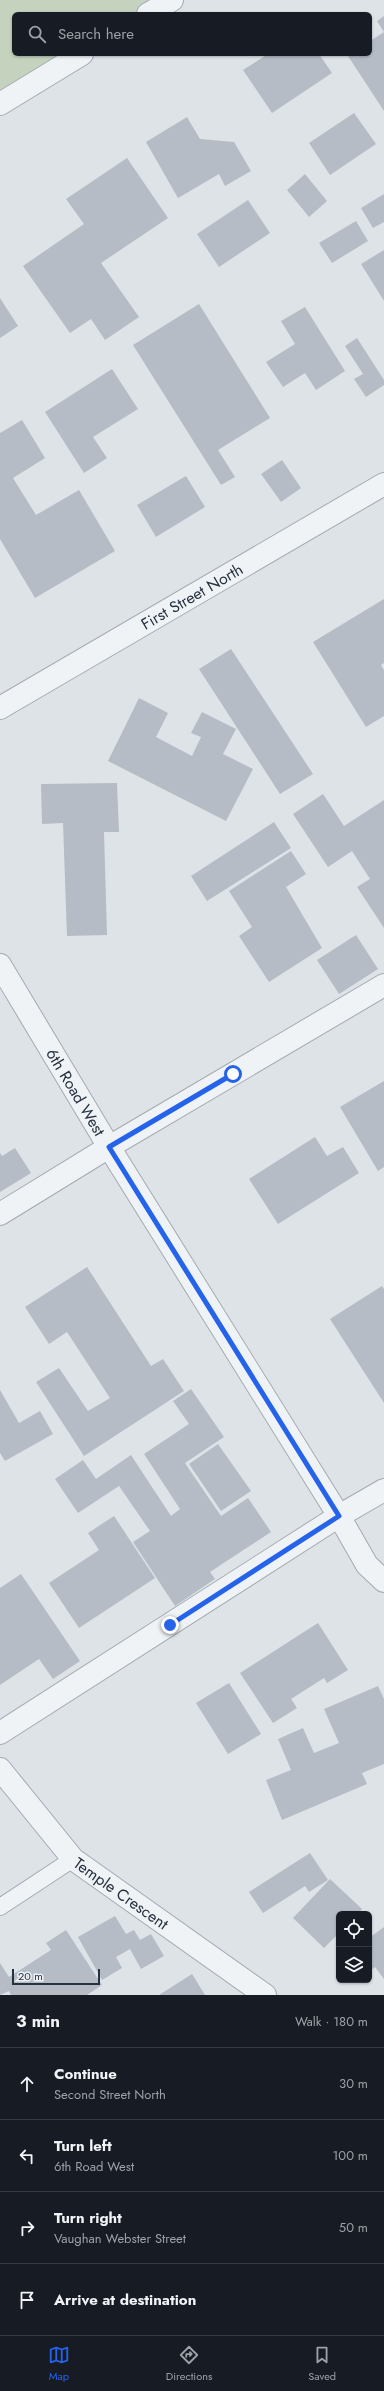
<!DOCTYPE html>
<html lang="en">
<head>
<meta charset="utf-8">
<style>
  body { margin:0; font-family:Jost,sans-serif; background:#242831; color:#f1f3f6 }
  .controls { position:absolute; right:12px; bottom:12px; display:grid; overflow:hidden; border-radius:6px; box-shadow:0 1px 3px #0004 }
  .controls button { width:36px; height:36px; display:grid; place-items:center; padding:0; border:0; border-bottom:1px solid #363941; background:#171b24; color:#f1f3f6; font:20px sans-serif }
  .scale { position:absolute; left:12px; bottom:10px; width:88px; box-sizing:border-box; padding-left:4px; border:2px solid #263240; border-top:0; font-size:11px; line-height:14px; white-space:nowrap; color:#263240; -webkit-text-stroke:3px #edf1f6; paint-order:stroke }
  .stop { position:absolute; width:12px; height:12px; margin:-9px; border:3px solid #2563eb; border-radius:50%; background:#fff }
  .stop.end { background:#2563eb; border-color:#fff; box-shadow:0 1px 4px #0008 }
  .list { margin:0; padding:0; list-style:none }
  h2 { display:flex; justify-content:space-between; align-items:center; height:52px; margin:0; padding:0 16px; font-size:17px }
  h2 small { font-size:13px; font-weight:400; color:#9ea1a6 }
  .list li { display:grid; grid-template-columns:26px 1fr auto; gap:12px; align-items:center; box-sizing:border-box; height:72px; padding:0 16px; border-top:1px solid #363941 }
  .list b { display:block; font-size:15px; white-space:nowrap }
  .list p { margin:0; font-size:13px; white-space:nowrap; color:#9ea1a6 }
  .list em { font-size:13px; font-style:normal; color:#9ea1a6 }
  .icon { flex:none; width:22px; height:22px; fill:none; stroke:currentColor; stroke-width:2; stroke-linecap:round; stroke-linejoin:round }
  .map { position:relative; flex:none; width:384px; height:1995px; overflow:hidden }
  .search { position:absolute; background:#171b24; box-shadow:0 1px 3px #0004; left:12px; right:12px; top:12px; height:44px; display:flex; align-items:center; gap:10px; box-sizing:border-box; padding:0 14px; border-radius:6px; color:#9ea1a6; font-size:15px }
  .sheet { height:340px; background:#171b24 }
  nav { display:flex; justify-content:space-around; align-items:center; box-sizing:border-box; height:56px; border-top:1px solid #363941; background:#171b24; font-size:11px; color:#9ea1a6 }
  nav a { display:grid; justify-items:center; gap:2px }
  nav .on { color:#2563eb }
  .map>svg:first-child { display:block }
  .green { fill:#c5d2be }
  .building { fill:#b5bcc5 }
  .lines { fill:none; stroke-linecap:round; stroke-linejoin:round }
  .service-casing { stroke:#a3aab2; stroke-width:18 }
  .minor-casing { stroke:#a3aab2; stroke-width:24 }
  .tertiary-casing { stroke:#a3aab2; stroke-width:24 }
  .service { stroke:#f0f3f6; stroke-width:16 }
  .minor { stroke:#f0f3f6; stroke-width:22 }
  .tertiary { stroke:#f0f3f6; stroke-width:22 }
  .route { stroke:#2563eb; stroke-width:5 }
  .labels { text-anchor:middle; stroke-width:4; stroke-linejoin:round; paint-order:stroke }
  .street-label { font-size:16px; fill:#263240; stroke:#edf1f6 }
</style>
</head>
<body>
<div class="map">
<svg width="384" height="1995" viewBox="0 0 384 1995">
  <rect width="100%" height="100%" fill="#dee3e8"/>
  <!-- green -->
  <path class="green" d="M0,0H171L148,14H14V54H82L0,104Z"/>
  <!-- building -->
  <path class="building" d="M384,16V32L377,21Z
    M384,32V111L348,56L370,54V41Z
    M268,54H319L332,73L272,113L243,70Z
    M354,113L376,144L330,175L309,143Z
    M187,117L200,139L234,142L251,171L225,186L219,174L178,198L146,142Z
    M127,158L168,218L101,263L139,317L105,340L91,319L70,333L23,266L84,224L66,199Z
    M305,174L327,201L309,217L287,190Z
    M384,194V222L373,228L361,208Z
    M248,200L270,233L219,267L197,234Z
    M356,221L368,241L332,263L319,243Z
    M384,250V301L361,264Z
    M0,298L18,326L0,338Z
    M199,304L270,418L218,450L235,477L221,485L133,345Z
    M305,307L345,371L316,390L305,373L283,387L266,362L295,344L281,321Z
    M357,338L384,380V385L366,397L354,379L363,374L345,346Z
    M112,369L138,409L93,437L107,458L84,473L45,412Z
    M22,420L45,458L13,478L36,515L79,490L115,551L35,598L0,539V433Z
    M282,460L301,488L281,502L261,474Z
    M186,476L205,507L156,537L137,505Z
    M384,599V663L381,665L384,670V716L366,727L313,642Z
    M231,649L313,774L280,794L199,669Z
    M139,698L168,713L156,737L192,756L201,737L191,733L202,712L236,729L223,754L253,769L226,821L108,761Z
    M117,783L119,832H104L107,935L67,936L63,823L42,824L41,784Z
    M323,794L344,826L384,800V928L357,887L370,879L352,851L328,867L293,814Z
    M274,822L291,848L207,901L191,876Z
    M291,851L306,874L286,887L322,948L269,982L239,936L252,927L229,891Z
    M356,935L378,969L339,994L317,960Z
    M384,1081V1167L378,1171L340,1107Z
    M315,1137L327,1156L343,1147L359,1173L278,1224L249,1179Z
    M15,1148L31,1173L0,1192V1153L2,1156Z
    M87,1267L151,1366L163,1359L184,1391L84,1456L36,1382L59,1368L88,1411L110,1398L67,1332L49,1344L25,1307Z
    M382,1286L384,1289V1403L330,1319Z
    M191,1389L224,1437L185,1463L221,1516L248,1498L271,1532L210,1572L215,1579L175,1606L133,1542L150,1531L119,1486L78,1513L55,1479L83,1460L96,1479L131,1455L171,1516L180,1509L144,1454L189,1424L173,1401Z
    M0,1390L19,1423L40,1411L53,1434L5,1461L0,1453Z
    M218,1444L251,1491L221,1511L189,1464Z
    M114,1516L155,1578L79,1628L49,1583L99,1550L88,1533Z
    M21,1574L80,1661L53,1679L39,1659L0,1685V1588Z
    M318,1623L348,1670L327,1683L324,1678L291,1699L297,1708L273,1723L240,1673Z
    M229,1683L261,1734L228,1754L196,1703Z
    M378,1686L384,1699V1764L362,1773L367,1784L282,1820L266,1780L291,1770L278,1739L303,1728L314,1753L339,1743L324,1709Z
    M310,1853L328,1880L309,1892L305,1886L263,1913L249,1892Z
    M330,1879L362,1909L357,1914H339V1933L324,1948L293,1918Z
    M115,1916L126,1934L134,1930L140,1940L151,1934L164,1956L141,1969L130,1949L116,1957L122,1968L102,1980L78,1937Z
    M384,1927V1979L375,1967L369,1972V1938Z
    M66,1930L102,1985L87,1995H11L9,1991L0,1995V1963L9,1977L51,1950L46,1943Z
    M192,1974L205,1995H159Z"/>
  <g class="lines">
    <!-- service casing -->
    <g class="service-casing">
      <path id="service" d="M0,1907L73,1859"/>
    </g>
    <!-- minor casing -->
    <g class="minor-casing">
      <g id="minor">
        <path id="s1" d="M0,708L384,484"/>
        <path id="s2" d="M0,965L109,1147L339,1516L367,1565L384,1581"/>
        <path d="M0,1214L109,1147L384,985"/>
        <path d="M0,1733L339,1516L384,1490"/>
        <path id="s3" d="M0,1769L73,1859L265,1995"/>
      </g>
    </g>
    <!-- tertiary casing -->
    <g class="tertiary-casing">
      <path id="tertiary" d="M148,14L172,0
        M0,104L82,54"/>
    </g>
    <!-- service -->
    <use href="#service" class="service"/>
    <!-- minor -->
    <use href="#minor" class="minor"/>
    <!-- tertiary -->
    <use href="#tertiary" class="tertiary"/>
  </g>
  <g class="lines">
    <!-- route -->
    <path class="route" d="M170,1625L339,1516L109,1147L233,1074"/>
  </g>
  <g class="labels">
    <!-- street labels -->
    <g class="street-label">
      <text dy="6" stroke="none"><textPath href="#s1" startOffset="222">First Street North</textPath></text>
      <text dy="6" stroke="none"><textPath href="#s2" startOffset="148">6th Road West</textPath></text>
      <text dy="6" stroke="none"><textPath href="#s3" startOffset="175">Temple Crescent</textPath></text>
    </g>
  </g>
</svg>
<div class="controls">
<button><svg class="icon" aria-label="locate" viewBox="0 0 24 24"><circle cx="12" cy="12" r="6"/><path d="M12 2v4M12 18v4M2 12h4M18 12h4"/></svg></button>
<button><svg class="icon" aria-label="layers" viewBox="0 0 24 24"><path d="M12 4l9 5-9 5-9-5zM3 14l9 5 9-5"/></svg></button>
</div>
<div class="scale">20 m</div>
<div class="stop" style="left:233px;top:1074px"></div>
<div class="stop end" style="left:170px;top:1625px"></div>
<div class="search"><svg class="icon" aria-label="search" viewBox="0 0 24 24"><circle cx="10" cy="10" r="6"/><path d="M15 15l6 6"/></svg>Search here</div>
</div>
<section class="sheet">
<h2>3 min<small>Walk · 180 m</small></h2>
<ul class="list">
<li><svg class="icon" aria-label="ahead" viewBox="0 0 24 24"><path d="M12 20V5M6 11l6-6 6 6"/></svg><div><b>Continue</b><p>Second Street North</p></div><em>30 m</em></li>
<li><svg class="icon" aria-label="left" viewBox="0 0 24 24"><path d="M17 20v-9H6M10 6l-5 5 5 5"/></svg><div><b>Turn left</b><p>6th Road West</p></div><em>100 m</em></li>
<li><svg class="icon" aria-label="right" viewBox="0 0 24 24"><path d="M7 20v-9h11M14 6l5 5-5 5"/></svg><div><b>Turn right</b><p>Vaughan Webster Street</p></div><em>50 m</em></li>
<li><svg class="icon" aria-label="arrive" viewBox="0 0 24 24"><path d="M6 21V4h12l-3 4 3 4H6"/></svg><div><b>Arrive at destination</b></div></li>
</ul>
</section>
<nav>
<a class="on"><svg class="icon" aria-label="map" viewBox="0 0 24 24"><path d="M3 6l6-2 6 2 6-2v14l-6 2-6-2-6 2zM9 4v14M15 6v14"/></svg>Map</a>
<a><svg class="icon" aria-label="directions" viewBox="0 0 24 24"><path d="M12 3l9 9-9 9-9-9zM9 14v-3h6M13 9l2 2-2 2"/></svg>Directions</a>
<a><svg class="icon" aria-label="saved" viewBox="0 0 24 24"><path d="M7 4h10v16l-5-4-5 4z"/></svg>Saved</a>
</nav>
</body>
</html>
